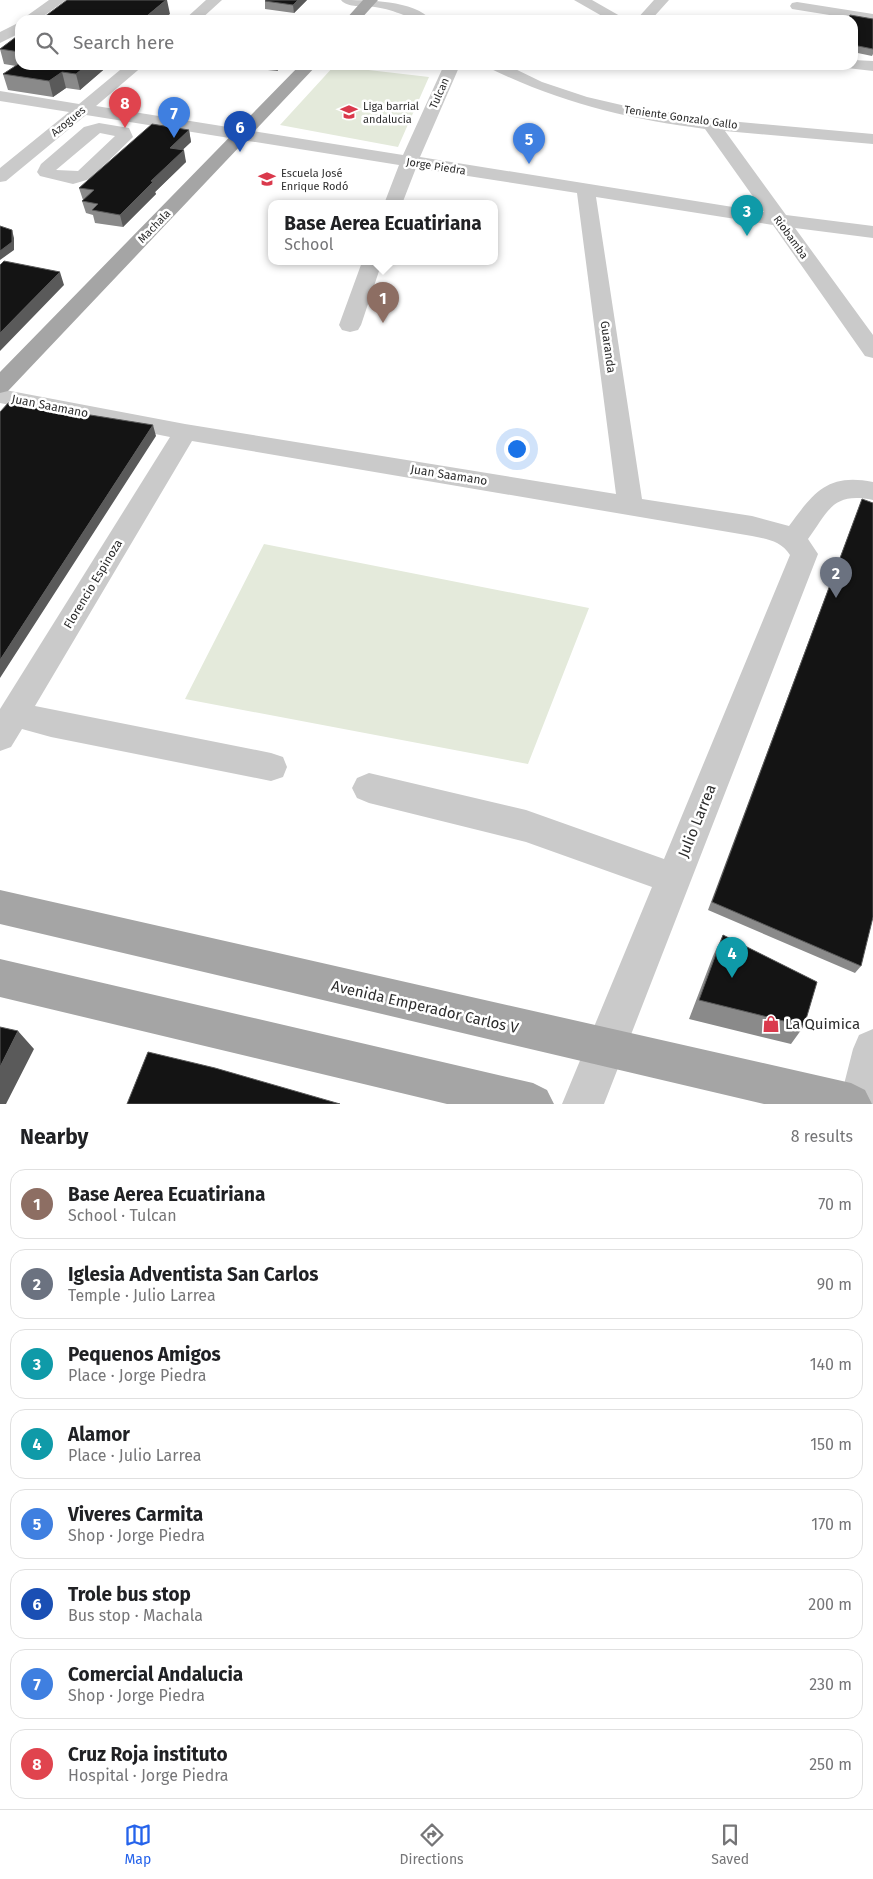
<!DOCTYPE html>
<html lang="en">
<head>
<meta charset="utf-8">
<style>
  body { margin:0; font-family:"Fira Sans",sans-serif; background:#f2f2f2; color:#202124 }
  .you { position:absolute; left:516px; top:448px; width:18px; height:18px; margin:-12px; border:4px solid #fff; border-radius:50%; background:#1a73e8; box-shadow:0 0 0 8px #1a73e833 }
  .badge { display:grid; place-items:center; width:32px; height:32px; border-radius:50%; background:#2563eb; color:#fff; font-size:16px; font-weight:700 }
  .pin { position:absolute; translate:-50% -41px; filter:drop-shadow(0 1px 2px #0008) }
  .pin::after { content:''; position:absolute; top:26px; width:18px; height:15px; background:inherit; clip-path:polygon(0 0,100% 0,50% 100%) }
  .popup { position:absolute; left:268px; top:200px; width:230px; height:65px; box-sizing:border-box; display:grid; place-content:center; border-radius:10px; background:#fff; filter:drop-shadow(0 1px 4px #0005); font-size:16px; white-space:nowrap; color:#757577 }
  .popup b { font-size:19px; color:#202124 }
  .popup::after { content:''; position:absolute; left:50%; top:100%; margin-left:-10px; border:10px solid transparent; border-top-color:#fff }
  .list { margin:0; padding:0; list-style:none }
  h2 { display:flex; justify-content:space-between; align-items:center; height:65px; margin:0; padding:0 20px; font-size:21px }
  h2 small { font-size:16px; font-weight:400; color:#757577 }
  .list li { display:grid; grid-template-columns:32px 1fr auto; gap:15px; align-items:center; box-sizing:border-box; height:70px; margin:0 10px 10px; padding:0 10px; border:1px solid #e0e0e0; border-radius:15px }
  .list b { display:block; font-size:19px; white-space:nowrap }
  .list p { margin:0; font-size:16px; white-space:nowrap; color:#757577 }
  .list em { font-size:16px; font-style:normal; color:#757577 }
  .icon { flex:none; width:28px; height:28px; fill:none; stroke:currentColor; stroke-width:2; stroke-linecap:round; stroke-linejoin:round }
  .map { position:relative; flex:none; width:873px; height:1104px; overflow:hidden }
  .search { position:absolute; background:#fff; box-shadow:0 2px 8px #0003; left:15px; right:15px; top:15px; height:55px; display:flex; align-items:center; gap:12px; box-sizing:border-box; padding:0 18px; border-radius:15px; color:#757577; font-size:19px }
  .sheet { height:705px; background:#fff }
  nav { display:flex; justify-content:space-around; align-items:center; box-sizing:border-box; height:70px; border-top:1px solid #e0e0e0; background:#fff; font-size:14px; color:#757577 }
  nav a { display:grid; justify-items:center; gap:2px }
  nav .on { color:#2563eb }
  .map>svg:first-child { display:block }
  .green { fill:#e4eadb }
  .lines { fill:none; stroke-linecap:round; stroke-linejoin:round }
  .minor { fill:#cacaca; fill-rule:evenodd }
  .major { fill:#a5a5a5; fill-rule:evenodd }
  .wall { fill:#8a8a8a }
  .shaded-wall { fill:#5a5a5a }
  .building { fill:#141414; stroke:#5a5a5a }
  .labels { text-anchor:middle; stroke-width:5; stroke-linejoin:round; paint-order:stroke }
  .far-street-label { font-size:11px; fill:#2d2d2d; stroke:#fff }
  .far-poi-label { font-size:11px; fill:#2d2d2d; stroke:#fff; text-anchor:start }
  .street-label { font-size:12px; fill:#2d2d2d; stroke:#fff }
  .near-street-label { font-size:15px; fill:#2d2d2d; stroke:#fff }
  .near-poi-label { font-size:15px; fill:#2d2d2d; stroke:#fff; text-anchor:start }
</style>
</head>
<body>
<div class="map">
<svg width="873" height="1104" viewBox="0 0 873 1104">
  <rect width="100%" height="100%" fill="#fff"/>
  <!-- green -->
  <path class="green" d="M334,66L429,77L398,147L280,125Z
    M264,544L589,608L528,764L185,699Z"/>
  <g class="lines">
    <!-- minor -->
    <path class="minor" d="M49,0H66L38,20H21Z
      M206,0H222L200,20H184Z
      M341,0C366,0 415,0 431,20C409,20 397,10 375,7C365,6 347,8 341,0Z
      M574,0H592L627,20H609Z
      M654,0H669L651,20H636Z
      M797,2L873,14V22L792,9L790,6L792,3Z
      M20,22V33L0,43V32Z
      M853,60L873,61V71L847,68L845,65H853Z
      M126,65H144L96,106L403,155L444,65H460L420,157L764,212L705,129C627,119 561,103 489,68L487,65H507L542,82L587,97L630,107L729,121L873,134V144L725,131L786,215L873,226V238L795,228L873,335V358L865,356L773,225L596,197L642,499L752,516L789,526C814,492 828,473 873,482V500C833,492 829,510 808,539L818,554L604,1104H562L652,887L526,842L369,803L357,798L352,788L357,778L369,773L526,810L664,859L790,555C781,541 767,539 752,536L192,441L35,706L271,753L283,757L287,767L283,777L271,781L51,737L22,729L11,747L0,751V709L170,437L0,403V389L185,424L616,494L577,193L416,168L402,204H384L399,165L86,115L6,181L0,182V168L69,112L0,101V91L79,104Z
      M99,123L129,128L133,137L90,179L73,184L40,176L37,172L41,164L84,127ZM100,133L115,136L78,171L56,170Z
      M362,262H382L361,325L358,330L350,332L342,330L339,325Z
      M873,1029V1104H839L853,1049L859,1035Z"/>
    <!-- major -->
    <path class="major" d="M363,0H378L360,20H345Z
      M300,65H317L8,391L0,393V372Z
      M0,890L851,1083L865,1090L872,1104H764L0,924Z
      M0,959L533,1083L547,1090L554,1104H447L0,997Z"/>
  </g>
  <!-- wall -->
  <path class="wall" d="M307,0L294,13L265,9V1Z
    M873,19V54L872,56L853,52V20Z
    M20,34V65H109L80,90L66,88L53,97L8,90L3,74L16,66L4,64L0,49Z
    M248,65H283L277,71L248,68Z
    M189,130L191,142L182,150L186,162L155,192L156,194L123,227L95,223L93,215L86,213L82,201L84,200H83L79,188Z
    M862,499L861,966L855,973L708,910Z
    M723,935L804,1026L791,1044L689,1019L713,956Z"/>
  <!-- shaded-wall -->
  <path class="shaded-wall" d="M166,0H167L170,14L162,20H142Z
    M298,0H307L294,13L293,5Z
    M87,65H109L80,90L76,74Z
    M276,65H283L277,71Z
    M62,72L66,88L53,97L49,81Z
    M189,130L191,142L172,160L170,148Z
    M184,150L186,162L155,192L156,194L123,227L120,215L151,181Z
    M12,230L14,238V250L0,260V251Z
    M60,272L64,285L0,351V333Z
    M153,425L156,436L0,678V660Z
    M18,1031L34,1049L6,1104H0V1067Z"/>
  <!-- building -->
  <path class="building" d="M67,0H166L142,20H40Z
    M266,0H298L293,5L265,1Z
    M850,15L873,19V49L853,45V20H847Z
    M813,18L825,20H812Z
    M20,34V52L0,49Z
    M20,63V65H87L76,74L62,72L49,81L3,74Z
    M152,124L189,130L170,148L184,150L151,181L153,182L120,215L92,210L98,204L82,201L94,190L79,188Z
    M0,226L12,230V242L0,251Z
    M4,261L60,272L0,333V265Z
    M9,402L153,425L0,660V412Z
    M862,499L873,503V917L861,966L712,902Z
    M723,935L817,982L804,1026L699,1000Z
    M0,1027L18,1031L0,1067Z
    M148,1052L215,1068L340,1104H127Z"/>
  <!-- icons -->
  <defs>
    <g id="school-bare" transform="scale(1.35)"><path d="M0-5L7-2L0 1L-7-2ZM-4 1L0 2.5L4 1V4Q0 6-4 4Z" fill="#da394c" stroke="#fff" stroke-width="2.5" paint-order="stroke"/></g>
    <g id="shop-bare" transform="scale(1.35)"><path d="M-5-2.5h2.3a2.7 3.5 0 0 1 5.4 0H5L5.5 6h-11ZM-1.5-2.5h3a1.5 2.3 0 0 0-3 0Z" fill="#da394c" stroke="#fff" stroke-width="2.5" paint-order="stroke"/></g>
  </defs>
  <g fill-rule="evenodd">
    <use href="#school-bare" x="349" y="112"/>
    <use href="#school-bare" x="267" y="179"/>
    <use href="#shop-bare" x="771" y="1024"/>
  </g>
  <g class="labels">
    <!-- far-street labels -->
    <g class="far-street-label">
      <text transform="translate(439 93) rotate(-66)" y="4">Tulcan</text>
      <text transform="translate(681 117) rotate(8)" y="4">Teniente Gonzalo Gallo</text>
      <text transform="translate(68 121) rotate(-39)" y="4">Azogues</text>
      <text transform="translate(436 166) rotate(9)" y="4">Jorge Piedra</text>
      <text transform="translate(154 226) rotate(-46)" y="4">Machala</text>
      <text transform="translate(791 237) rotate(54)" y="4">Riobamba</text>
    </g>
    <!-- far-poi labels -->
    <g class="far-poi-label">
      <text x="363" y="110">Liga barrial<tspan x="363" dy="13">andalucia</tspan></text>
      <text x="281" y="177">Escuela José<tspan x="281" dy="13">Enrique Rodó</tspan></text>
    </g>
    <!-- street labels -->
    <g class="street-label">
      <text transform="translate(608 347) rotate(82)" y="4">Guaranda</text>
      <text transform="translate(50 406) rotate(11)" y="4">Juan Saamano</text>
      <text transform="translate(449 475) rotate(9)" y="4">Juan Saamano</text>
      <text transform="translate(93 584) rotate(-59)" y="4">Florencio Espinoza</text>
    </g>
    <!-- near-street labels -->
    <g class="near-street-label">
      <text transform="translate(697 821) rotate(-68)" y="5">Julio Larrea</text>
      <text transform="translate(425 1007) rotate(13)" y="5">Avenida Emperador Carlos V</text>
    </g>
    <!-- near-poi labels -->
    <g class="near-poi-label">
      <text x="785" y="1029">La Quimica</text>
    </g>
  </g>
</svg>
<div class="you"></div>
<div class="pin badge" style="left:383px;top:323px;background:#8d6e63">1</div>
<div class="popup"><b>Base Aerea Ecuatiriana</b>School</div>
<div class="pin badge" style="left:836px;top:598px;background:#6b7280">2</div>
<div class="pin badge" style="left:747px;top:236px;background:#0f9aa8">3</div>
<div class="pin badge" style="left:732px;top:978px;background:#0f9aa8">4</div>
<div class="pin badge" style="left:529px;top:164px;background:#3f7fe0">5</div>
<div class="pin badge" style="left:240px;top:152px;background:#1a4fb4">6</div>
<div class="pin badge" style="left:174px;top:138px;background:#3f7fe0">7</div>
<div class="pin badge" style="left:125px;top:128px;background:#e0444e">8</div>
<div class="search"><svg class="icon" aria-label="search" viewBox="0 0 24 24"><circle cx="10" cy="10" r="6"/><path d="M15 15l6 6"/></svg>Search here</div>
</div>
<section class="sheet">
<h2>Nearby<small>8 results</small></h2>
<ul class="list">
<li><span class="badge" style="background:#8d6e63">1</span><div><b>Base Aerea Ecuatiriana</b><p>School · Tulcan</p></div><em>70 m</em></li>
<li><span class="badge" style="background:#6b7280">2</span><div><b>Iglesia Adventista San Carlos</b><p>Temple · Julio Larrea</p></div><em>90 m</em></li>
<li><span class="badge" style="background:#0f9aa8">3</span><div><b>Pequenos Amigos</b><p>Place · Jorge Piedra</p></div><em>140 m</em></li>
<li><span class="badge" style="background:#0f9aa8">4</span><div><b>Alamor</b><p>Place · Julio Larrea</p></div><em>150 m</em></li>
<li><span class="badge" style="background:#3f7fe0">5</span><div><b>Viveres Carmita</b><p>Shop · Jorge Piedra</p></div><em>170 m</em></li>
<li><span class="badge" style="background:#1a4fb4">6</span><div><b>Trole bus stop</b><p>Bus stop · Machala</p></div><em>200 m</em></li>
<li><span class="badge" style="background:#3f7fe0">7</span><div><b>Comercial Andalucia</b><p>Shop · Jorge Piedra</p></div><em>230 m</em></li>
<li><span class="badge" style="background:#e0444e">8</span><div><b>Cruz Roja instituto</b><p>Hospital · Jorge Piedra</p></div><em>250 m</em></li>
</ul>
</section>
<nav>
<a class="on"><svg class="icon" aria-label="map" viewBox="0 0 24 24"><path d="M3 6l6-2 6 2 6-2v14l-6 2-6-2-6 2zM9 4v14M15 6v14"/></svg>Map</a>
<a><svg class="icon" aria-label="directions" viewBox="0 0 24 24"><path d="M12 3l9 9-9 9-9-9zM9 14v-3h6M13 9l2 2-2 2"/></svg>Directions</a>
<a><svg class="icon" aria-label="saved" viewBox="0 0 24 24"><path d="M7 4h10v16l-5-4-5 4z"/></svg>Saved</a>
</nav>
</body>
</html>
